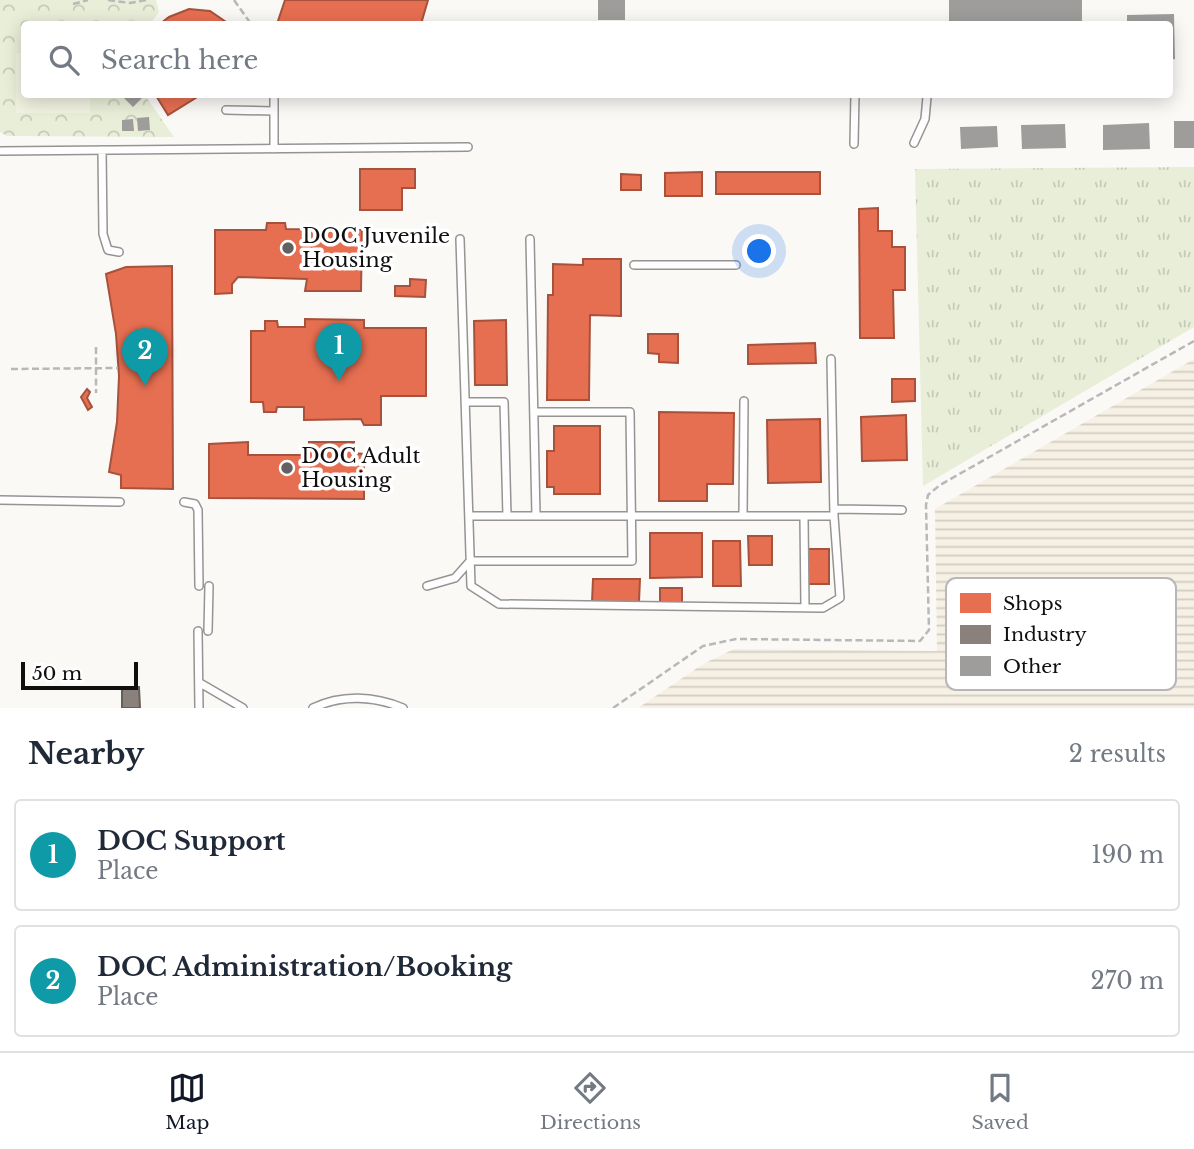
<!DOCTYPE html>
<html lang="en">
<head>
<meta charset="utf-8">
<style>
  body { margin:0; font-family:"Libre Baskerville",serif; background:#f6f6f7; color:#1f2937 }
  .scale { position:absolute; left:21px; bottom:18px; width:117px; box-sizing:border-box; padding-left:7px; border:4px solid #0f0f0f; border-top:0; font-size:19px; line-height:24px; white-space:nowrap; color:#0f0f0f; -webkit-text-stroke:5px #fff; paint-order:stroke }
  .you { position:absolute; left:760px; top:252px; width:24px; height:24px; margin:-18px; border:5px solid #fff; border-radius:50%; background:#1a73e8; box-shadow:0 0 0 10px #1a73e833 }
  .badge { display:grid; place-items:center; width:46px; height:46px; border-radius:50%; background:#111827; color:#fff; font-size:23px; font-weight:700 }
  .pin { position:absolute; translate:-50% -58px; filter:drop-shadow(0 2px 4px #0008) }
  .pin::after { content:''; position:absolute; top:37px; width:24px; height:21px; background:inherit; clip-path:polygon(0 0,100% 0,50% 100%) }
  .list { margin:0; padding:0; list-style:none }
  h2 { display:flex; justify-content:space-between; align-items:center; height:91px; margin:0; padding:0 28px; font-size:30px }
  h2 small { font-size:23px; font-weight:400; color:#747a83 }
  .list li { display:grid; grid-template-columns:46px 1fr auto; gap:21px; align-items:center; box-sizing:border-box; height:112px; margin:0 14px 14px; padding:0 14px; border:2px solid #e0e1e3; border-radius:7px }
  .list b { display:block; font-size:26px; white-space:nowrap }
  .list p { margin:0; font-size:23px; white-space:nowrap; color:#747a83 }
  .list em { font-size:23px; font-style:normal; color:#747a83 }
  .icon { flex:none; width:38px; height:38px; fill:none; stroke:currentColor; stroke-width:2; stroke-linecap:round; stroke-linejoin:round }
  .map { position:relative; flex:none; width:1194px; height:708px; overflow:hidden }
  .search { position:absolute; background:#fff; box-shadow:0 4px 18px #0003; left:21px; right:21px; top:21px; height:77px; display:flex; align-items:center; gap:18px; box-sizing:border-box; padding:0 24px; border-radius:7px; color:#747a83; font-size:26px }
  .sheet { height:343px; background:#fff }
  nav { display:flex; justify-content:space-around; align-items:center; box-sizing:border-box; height:98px; border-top:2px solid #e0e1e3; background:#fff; font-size:19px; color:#747a83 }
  nav a { display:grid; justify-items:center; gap:4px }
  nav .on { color:#111827 }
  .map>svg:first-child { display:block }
  .farmland { fill:url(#farmland-rules) }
  .grass { fill:url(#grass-tufts) }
  .park { fill:url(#park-crowns) }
  .pitch { fill:#f1f2e1 }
  .shops { fill:#e76f51; stroke:#a6523d; stroke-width:2 }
  .industry { fill:#8a817c; stroke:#655f5b; stroke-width:2 }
  .building { fill:#9f9d9b }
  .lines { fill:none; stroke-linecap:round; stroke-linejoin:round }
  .service-casing { stroke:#959493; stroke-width:10 }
  .path { stroke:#b9b8b8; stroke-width:2.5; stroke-dasharray:7 3.5; stroke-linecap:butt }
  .service { stroke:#fefefe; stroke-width:7 }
  .poi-dot { fill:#626160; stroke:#fff; stroke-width:2.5 }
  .labels { text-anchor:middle; stroke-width:7; stroke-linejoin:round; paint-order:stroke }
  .poi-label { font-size:21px; fill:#0f0f0f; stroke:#fff; text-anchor:start }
  .key { fill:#fff; stroke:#b7b7b7; stroke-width:2 }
  .key-label { font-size:19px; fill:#0f0f0f }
</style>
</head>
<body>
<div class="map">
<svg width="1194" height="708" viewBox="0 0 1194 708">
  <defs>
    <pattern id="farmland-rules" width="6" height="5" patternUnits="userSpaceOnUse" patternTransform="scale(1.75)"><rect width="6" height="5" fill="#f6f1e4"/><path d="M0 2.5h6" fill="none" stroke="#d2cdc2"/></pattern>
    <pattern id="grass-tufts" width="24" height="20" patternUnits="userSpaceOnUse" patternTransform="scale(1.75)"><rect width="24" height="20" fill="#e8eed8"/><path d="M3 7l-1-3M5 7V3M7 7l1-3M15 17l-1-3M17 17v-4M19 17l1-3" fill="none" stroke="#c6cbb8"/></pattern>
    <pattern id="park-crowns" width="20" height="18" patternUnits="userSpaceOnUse" patternTransform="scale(1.75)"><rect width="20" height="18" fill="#e8eed8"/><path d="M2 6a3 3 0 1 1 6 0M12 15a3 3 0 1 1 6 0" fill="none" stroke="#c6cbb8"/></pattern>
  </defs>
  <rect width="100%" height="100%" fill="#fbf9f6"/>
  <!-- farmland -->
  <path class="farmland" d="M1194,359V708H638L703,664L734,649L937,651L935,509Z"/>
  <!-- grass -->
  <path class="grass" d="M1194,167V327L923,486L915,169Z"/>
  <!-- park -->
  <path class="park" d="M0,0H156L159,12L150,24H24V94L145,95L174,137L7,136L0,132Z"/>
  <!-- pitch -->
  <path class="pitch" d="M16,53H24V94L90,95V113H16Z"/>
  <!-- shops -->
  <path class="shops" d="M285,0H428L421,24H277Z
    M189,9L210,11L229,24H160L169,17Z
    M155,94H202L168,115Z
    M360,169H415V188H402V210H360Z
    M702,172V196H665V173Z
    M716,172H820V194H716Z
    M621,174L641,175V190H621Z
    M878,208V231H892V247H905V290H893L894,338H860L859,209Z
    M267,223H285L286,229L362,230L361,291H305L307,279L238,277L232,284V293L215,294V230H266Z
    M583,259H621V316L590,315L589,400H547L548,295H553V264L583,265Z
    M172,266L173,489L121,488V475L109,472L117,422L119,376L116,334L106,274L126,267Z
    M410,279L426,280L425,297L395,296V286H410Z
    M305,319L364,320V328H426V396H381V425H364L361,419L304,420V407H277L276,412H264L263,402H251V331H265V321H277L278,327H305Z
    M506,320L507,385H475L474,321Z
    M648,334H678V363L659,362V354L648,353Z
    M815,343L816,363L748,364V345Z
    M892,379H915V401L892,402Z
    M87,389L90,392L87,398L92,407L88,410L81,397Z
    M659,412L734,413L733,484H707V501H659Z
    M906,415L907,460L862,461L861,417Z
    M820,419L821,482L768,483L767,420Z
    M554,426H600V494H554V487H547V451H554Z
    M248,442V455H309V442H354L353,453L364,454V499L209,498V444Z
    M650,533H702V577L650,578Z
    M748,536H772V565H749Z
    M713,541H740L741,586H713Z
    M808,549H829V584H808Z
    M593,579H640L639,602H592Z
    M660,588H682V604H660Z"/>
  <!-- industry -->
  <path class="industry" d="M139,687L140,708H122V688Z"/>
  <!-- building -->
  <path class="building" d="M598,0H625V20H598Z
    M949,0H1082V24H949Z
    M1174,14L1175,59L1170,60V24H1127V15Z
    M128,94H138L142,98L133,107L124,98Z
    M149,117L150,130L138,131L137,118Z
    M133,119L134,131H122V120Z
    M1174,121H1194V148H1174Z
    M1149,123L1150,149L1103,150V125Z
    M1065,124L1066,148L1022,149L1021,125Z
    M997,126L998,147L961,149L960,127Z"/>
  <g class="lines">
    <!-- service casing -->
    <g class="service-casing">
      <path id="service" d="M226,110L274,111
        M914,143L925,119L927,97
        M854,144L855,94
        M274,149V94
        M102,150L103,234L108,250L119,252
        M0,151L468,147
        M460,239L471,586L499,604L823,608L840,598L834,516H469
        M530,239L536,516
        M634,265H736
        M831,359L834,516
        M466,402H504L507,516
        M0,500L120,502
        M184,502L195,504L198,510L199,586
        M834,509L902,510
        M743,516L744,401
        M804,517L805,608
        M427,586L455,578L470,561H632L630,412H534
        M198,631L199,708
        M208,631L209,586
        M200,683L243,708
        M313,708C342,694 374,696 403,708"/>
    </g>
    <!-- path -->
    <path class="path" d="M108,0L130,3L146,0
      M234,0L251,24
      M73,4L88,0
      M96,347V393
      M11,369L118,368
      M613,708L703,646L736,639L920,641L929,630L926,505L928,495L940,485L1194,341"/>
    <!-- service -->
    <use href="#service" class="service"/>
  </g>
  <!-- markers -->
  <g class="poi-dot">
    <circle cx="288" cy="248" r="7"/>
    <circle cx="287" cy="468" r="7"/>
  </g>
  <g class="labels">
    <!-- poi labels -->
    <g class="poi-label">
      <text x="302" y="243">DOC Juvenile<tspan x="302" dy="24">Housing</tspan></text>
      <text x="301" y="463">DOC Adult<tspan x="301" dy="24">Housing</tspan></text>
    </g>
  </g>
  <!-- legend -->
  <rect x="946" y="578" width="230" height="112" rx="10" class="key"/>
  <rect x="960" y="593" width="31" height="20" fill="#e76f51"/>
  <rect x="960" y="625" width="31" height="19" fill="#8a817c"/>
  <rect x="960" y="656" width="31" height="20" fill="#9f9d9b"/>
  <g class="key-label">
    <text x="1003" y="610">Shops</text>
    <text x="1003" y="641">Industry</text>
    <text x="1003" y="673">Other</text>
  </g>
</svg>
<div class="scale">50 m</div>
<div class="you"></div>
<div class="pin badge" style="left:339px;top:381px;background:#0f9aa8">1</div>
<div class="pin badge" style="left:145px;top:386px;background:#0f9aa8">2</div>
<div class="search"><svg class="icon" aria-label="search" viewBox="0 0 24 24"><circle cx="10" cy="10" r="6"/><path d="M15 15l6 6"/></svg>Search here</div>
</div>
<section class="sheet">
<h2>Nearby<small>2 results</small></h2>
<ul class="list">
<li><span class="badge" style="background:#0f9aa8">1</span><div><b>DOC Support</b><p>Place</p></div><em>190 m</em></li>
<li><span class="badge" style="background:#0f9aa8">2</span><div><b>DOC Administration/Booking</b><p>Place</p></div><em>270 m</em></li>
</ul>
</section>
<nav>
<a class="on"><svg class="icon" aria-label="map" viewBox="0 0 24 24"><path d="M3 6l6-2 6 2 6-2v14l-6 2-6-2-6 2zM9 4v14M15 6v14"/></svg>Map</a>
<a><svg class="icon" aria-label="directions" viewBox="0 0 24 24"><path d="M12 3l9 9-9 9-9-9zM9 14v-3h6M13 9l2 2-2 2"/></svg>Directions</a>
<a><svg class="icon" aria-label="saved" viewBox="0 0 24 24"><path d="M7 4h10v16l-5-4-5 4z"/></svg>Saved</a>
</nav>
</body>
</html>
